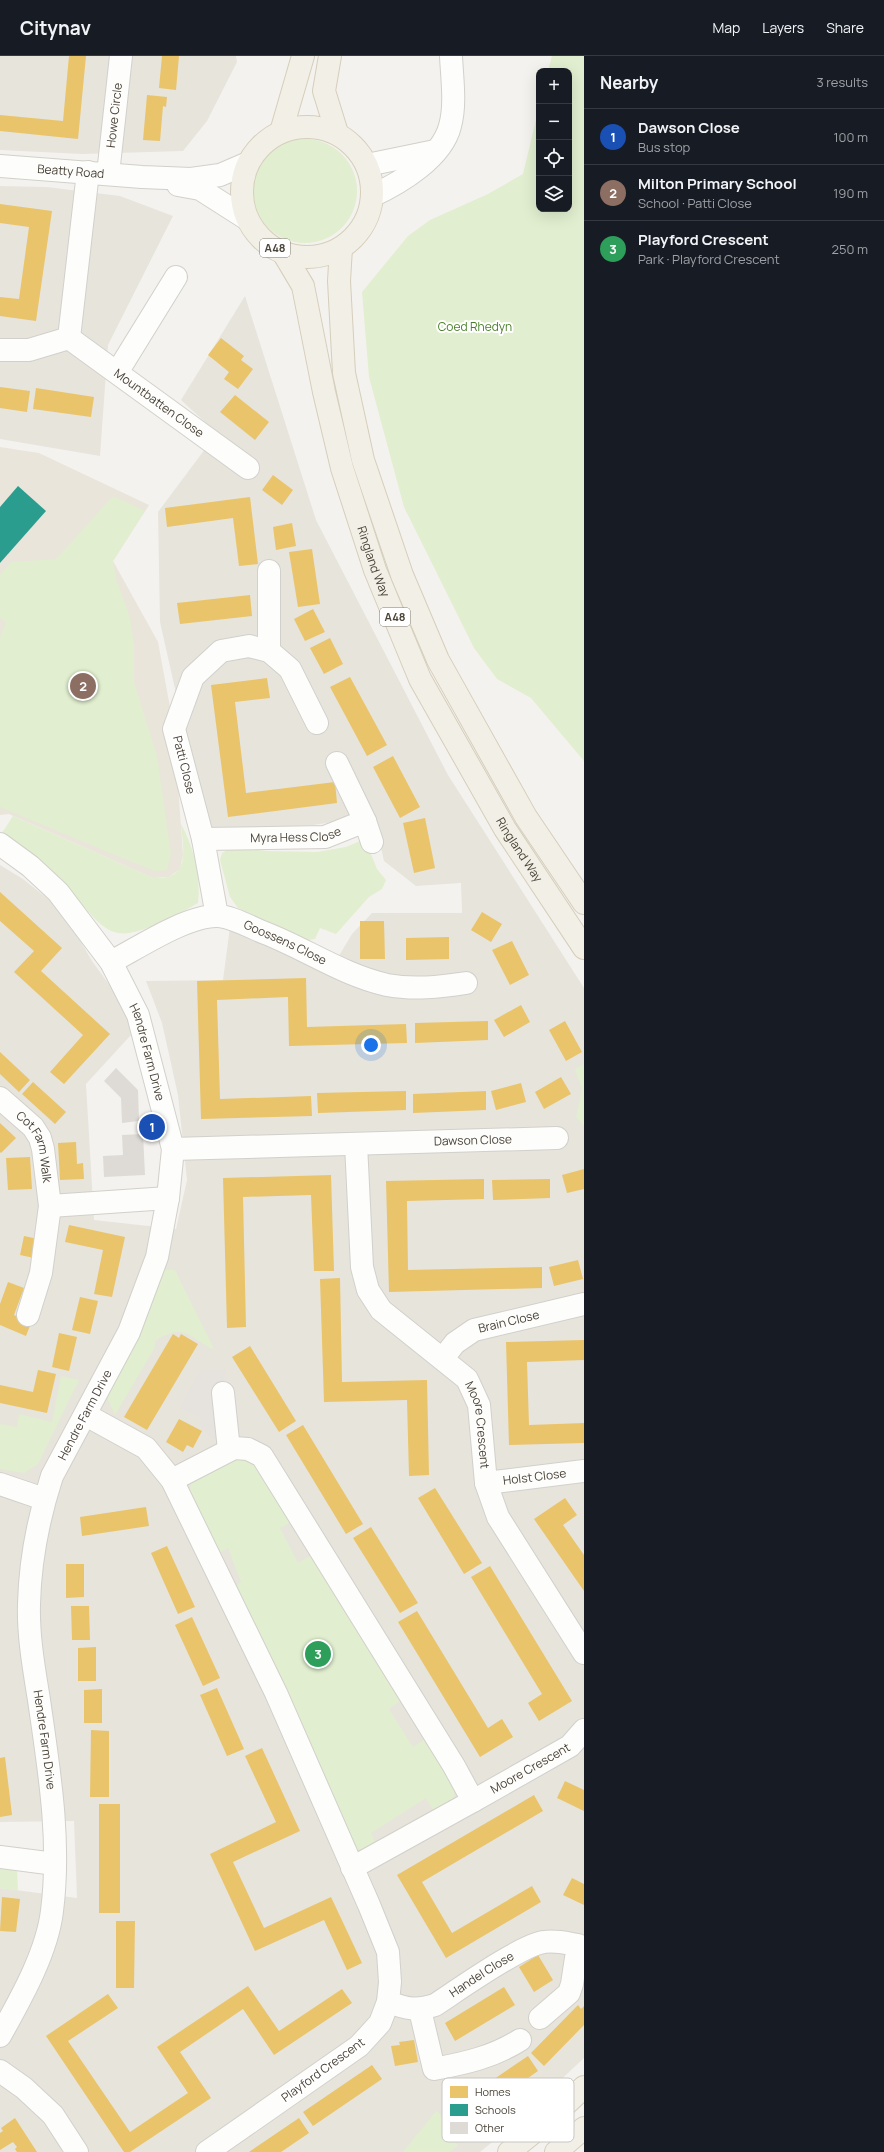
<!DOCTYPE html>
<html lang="en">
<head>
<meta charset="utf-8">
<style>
  body { margin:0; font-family:Manrope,sans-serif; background:#242831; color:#f1f3f6 }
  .controls { position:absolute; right:12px; top:12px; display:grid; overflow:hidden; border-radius:8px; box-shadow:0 4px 16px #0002 }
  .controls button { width:36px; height:36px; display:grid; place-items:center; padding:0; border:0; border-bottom:1px solid #363941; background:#171b24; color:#f1f3f6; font:20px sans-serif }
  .you { position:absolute; left:371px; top:989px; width:14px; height:14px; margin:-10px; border:3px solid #fff; border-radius:50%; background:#1a73e8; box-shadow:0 0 0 6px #1a73e833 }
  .badge { display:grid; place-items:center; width:26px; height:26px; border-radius:50%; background:#868178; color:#fff; font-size:13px; font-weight:700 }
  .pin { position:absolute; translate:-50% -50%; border:2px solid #fff; box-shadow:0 1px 4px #0006 }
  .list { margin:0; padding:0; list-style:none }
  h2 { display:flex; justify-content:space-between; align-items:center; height:52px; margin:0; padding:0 16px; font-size:17px }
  h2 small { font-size:13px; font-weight:400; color:#9ea1a6 }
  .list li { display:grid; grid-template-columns:26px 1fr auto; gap:12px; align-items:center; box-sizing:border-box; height:56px; padding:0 16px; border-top:1px solid #363941 }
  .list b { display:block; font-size:15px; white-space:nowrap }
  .list p { margin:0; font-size:13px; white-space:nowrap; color:#9ea1a6 }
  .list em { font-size:13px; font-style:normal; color:#9ea1a6 }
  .icon { flex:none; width:22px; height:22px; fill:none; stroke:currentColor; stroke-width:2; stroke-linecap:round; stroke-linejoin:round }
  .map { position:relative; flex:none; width:584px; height:2096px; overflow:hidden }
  header { display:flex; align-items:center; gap:24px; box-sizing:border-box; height:56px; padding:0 20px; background:#171b24; border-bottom:1px solid #363941 }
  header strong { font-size:19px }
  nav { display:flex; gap:22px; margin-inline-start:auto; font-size:14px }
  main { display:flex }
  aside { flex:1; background:#171b24 }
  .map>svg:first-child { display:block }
  .residential { fill:#e7e4dc }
  .education { fill:#eae5da }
  .green { fill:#e1eecf }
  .parking { fill:#e6e3df }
  .homes { fill:#e9c46a }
  .schools { fill:#2a9d8f }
  .building { fill:#dedbd6 }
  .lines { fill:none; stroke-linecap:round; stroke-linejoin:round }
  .minor-casing { stroke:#d2d0cb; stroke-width:24 }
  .major-casing { stroke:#d6cebb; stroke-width:24 }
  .minor { stroke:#fdfdfc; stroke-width:22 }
  .major { stroke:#f2efe6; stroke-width:22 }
  .labels { text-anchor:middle; stroke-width:4; stroke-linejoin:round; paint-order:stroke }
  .shield { fill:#fff; stroke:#817c74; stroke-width:1 }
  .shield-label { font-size:11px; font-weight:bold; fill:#4b4439 }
  .street-label { font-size:12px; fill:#4b4439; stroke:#fff }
  .park-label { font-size:12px; fill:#4a7f2a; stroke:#fff }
  .key { fill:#fff; stroke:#c9c7c4; stroke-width:1 }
  .key-label { font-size:11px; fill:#4b4439 }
</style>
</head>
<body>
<header>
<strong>Citynav</strong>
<nav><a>Map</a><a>Layers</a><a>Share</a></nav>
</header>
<main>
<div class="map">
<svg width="584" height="2096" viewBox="0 0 584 2096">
  <rect width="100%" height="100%" fill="#f4f2ee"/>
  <!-- residential -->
  <path class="residential" d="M0,0H236L237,6L207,65L183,95L82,98L0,94Z
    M0,130L47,131L120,140L173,160L108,289L100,400L0,383Z
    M245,240L316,464L448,719L584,932V2002L506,2075L480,2096H0V1832L77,1842L74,1765L0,1766V809L23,823L63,855L92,905L124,949L131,979L86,1028L94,1164L176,1173L187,1124L178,1039L162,967L146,925L223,924L230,871L328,918L352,878L372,857H462L461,827L416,830L384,805L374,760L313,769L213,775L184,673L160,566L158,456L217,377L181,344Z"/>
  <!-- education -->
  <path class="education" d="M0,391L39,397L149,449L113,505L158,586L174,673L183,799L180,813L169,821L153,822L9,758L0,759Z"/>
  <!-- green -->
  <path class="green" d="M552,0H584V705L531,642L497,623L474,592L404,451L369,321L362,236L408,180L430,164L488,138L523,118L539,51V153H569V15H548Z
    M253 135a52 52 0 1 1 104 0a52 52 0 1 1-104 0Z
    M113,440L145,455L113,505L116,523L130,561L134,588V626L157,700L171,798L167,814L155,815L132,806L0,751V581L6,567L0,562V519L11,506L56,503Z
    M13,760L153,822C157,822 164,822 168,821C190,815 182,785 181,768C194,791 201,821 198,847C181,857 138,881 118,877C101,874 88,854 76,842C53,820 27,799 2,777Z
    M365,783L377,813L386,824L382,833L369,841L336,878L320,872L315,883L308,884L238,852L230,841L220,804L222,797L232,791L267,795L317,796L346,791Z
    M584,1008V1069H583L576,1061L582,1033L575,1013Z
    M162,1214H175L214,1293L210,1292C185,1277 184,1269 156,1284L154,1293L115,1359L108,1344L107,1331Z
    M61,1320L79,1324L38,1408L24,1417L0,1413V1368L17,1371L19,1358L52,1366Z
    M238,1400L252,1403L292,1466L280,1472L298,1507L312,1499L400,1645L389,1653L413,1691L425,1683L456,1731L452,1747L441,1755L433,1754L426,1742L371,1777L377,1790L370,1793H357L345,1782L233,1533L241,1526L228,1492L216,1498L189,1438L191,1426Z
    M0,1810L17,1811L18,1835L0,1832Z
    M437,2054L442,2061V2073L458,2089L450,2096H403Z"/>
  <!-- parking -->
  <path class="parking" d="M225,1313L232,1376L214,1383L201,1371L200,1361L180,1352L200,1315Z"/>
  <!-- homes -->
  <path class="homes" d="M69,0H86L78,83L0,75V59L63,65Z
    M162,0H179L176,34L159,32Z
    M147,39L167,41L166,51L163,50L160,85L143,84Z
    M0,148L52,155L36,265L0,260V241L19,243L29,171L0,167Z
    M221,282L244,300L241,304L253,313L238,333L224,323L229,316L208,299Z
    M0,331L30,335L27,356L0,352Z
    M36,332L94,341L91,361L33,353Z
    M235,339L269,366L255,384L220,356Z
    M273,419L293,434L282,449L262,434Z
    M250,441L258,508L239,510L233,462L167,471L165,452Z
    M292,467L296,490L276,494L273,471Z
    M312,493L320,548L298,551L289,496Z
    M250,539L252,560L180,568L177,547Z
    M313,553L325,576L305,585L294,563Z
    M330,582L343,608L324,618L310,592Z
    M350,621L387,689L367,700L330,631Z
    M267,622L270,642L235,646L246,737L335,726L337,747L228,761L211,629Z
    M393,700L420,751L400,762L373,711Z
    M425,762L435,812L414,817L403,767Z
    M0,836L62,892L41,915L110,978L64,1028L50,1016L83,979L14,916L34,895L0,865Z
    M482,856L502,868L491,886L471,874Z
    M360,865H384L385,903H360Z
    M449,881V903L406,904V882Z
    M512,885L529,919L510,929L492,894Z
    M306,922L307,971L406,968L407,987L289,990L288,941L217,944L220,1043L311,1040L312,1060L201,1063L197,925Z
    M521,949L530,966L504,981L494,964Z
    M488,965V984L415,987V967Z
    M565,965L582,996L566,1005L549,974Z
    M0,996L30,1024L19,1036L0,1018Z
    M561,1021L571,1038L544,1053L535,1036Z
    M33,1026L66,1056L55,1068L22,1038Z
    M521,1027L526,1046L496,1054L491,1035Z
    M406,1035V1054L318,1057L317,1037Z
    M486,1035V1054L413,1057V1038Z
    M0,1067L16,1082L1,1097L0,1096Z
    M76,1086L77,1108L83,1107L84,1123L60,1124L58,1087Z
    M30,1101L32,1133L8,1134L6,1102Z
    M584,1113V1133L567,1137L562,1119Z
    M331,1119L334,1215H314L311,1139L243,1141L246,1271L227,1272L223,1122Z
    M484,1123V1143L407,1145L408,1214L542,1211V1232L389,1236L386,1125Z
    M550,1123V1142L493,1144L492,1124Z
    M69,1169L125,1181L112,1241L94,1238L103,1194L65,1186Z
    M24,1180L38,1183L34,1202L20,1199Z
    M578,1204L583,1223L554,1230L549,1211Z
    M340,1222L342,1326L427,1324L429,1419L409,1420L407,1344L324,1346L320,1223Z
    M8,1226L24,1232L14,1259L31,1267L26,1280L0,1269V1248Z
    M80,1241L98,1245L90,1278L72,1274Z
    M59,1277L77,1281L69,1315L52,1311Z
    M173,1278L179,1282L181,1278L198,1288L147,1374L124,1361Z
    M584,1284V1304L527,1306L529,1369L584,1367V1387L509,1389L506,1286Z
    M250,1290L296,1365L279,1376L232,1301Z
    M38,1314L56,1318L47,1357L0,1347V1329L33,1336Z
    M179,1363L202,1375L193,1392L187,1389L183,1396L166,1386Z
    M303,1369L363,1468L346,1478L286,1379Z
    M435,1432L482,1507L464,1518L418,1442Z
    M565,1442L577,1459L563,1469L584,1499V1535L534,1463Z
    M146,1451L149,1470L82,1480L80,1461Z
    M371,1471L418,1547L400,1557L353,1482Z
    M167,1490L195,1551L178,1558L151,1497Z
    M66,1508H84V1541L66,1542Z
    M490,1510L572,1645L539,1665L528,1647L542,1638L471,1521Z
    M71,1550H89L90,1584H72Z
    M417,1555L488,1672L502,1663L513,1681L480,1701L398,1566Z
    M192,1561L220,1622L203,1630L175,1569Z
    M96,1591V1625H78V1592Z
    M217,1632L244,1693L227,1700L200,1639Z
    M102,1633V1667H84V1634Z
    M91,1674L109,1675V1741H90Z
    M262,1692L300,1775L233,1806L264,1872L331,1841L362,1907L347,1914L324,1864L255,1895L210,1798L276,1766L245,1700Z
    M5,1701L12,1759L0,1761V1702Z
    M565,1725L584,1734V1755L557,1742Z
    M534,1739L543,1755L422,1826L452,1877L532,1830L541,1846L446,1902L397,1819Z
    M99,1748H120V1857H99Z
    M572,1822L584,1828V1849L563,1839Z
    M2,1841L20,1843L16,1876L0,1875Z
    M116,1865H135L134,1932H116Z
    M538,1899L553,1924L534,1936L519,1911Z
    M248,1930L279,1975L342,1933L352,1947L274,1999L243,1953L180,1996L211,2042L130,2096H124L46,1980L108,1938L118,1952L68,1985L130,2076L188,2037L157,1991Z
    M504,1931L515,1949L455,1985L445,1967Z
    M578,1949L581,1953L584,1950V1969L544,2010L531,1997Z
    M414,1984L418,2006L395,2010L391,1990L400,1989L399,1986Z
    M528,2000L538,2015L484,2053L488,2058L469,2071L458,2055L475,2043L472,2038Z
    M372,2009L382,2023L313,2070L303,2056Z
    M15,2062L37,2096H17L15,2093L17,2091L13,2086L0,2094V2077L3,2075L1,2072Z
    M299,2062L309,2077L281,2096H249Z"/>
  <!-- schools -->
  <path class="schools" d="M18,430L46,455L0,507V451Z"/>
  <!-- building -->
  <path class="building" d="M116,1012L138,1034L139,1065L122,1067L121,1042L104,1025Z
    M143,1078L145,1119L104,1121L103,1100L123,1099L122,1079Z"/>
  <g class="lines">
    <!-- minor casing -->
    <g class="minor-casing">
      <g id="minor">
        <path d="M367,109L435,95"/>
        <path id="s1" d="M0,110L142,121L191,123L220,119L248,107"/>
        <path id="s2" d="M108,118L121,0"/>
        <path d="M178,129L200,133L247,163"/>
        <path d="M372,140C400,127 442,102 450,70C456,49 452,22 451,0"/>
        <path id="s3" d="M69,282L248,412"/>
        <path d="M0,294H29L69,282L88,116"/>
        <path d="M118,315L176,221"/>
        <path d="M269,515V595"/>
        <path d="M337,707L365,765"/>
        <path id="s4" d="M203,783L325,781L365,765L372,786"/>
        <path id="s5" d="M0,788L30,810L58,836L111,906L138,959L173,1093L168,1142L157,1201L129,1276L52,1420C39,1460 30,1506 29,1548C28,1580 34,1613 39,1644C49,1714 61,1784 52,1855C47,1897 20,1944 0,1980"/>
        <path d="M217,860L203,783L174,673L193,621L221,595L249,590L269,595L290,613L317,667"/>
        <path id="s6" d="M111,906C138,892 186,860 216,860C229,859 252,872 265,877C306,893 343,919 387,929C413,934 440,931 466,927"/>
        <path id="s7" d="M0,1042L33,1071L40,1082L43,1093L50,1150L41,1217L28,1259"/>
        <path id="s8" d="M356,1088L362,1211L368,1234L381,1254L467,1323L479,1349L486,1427L498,1461L584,1597"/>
        <path id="s9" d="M173,1093L557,1082"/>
        <path d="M50,1150L168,1142"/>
        <path id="s10" d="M443,1302L455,1287L474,1274L584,1248"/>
        <path d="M223,1337L229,1394"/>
        <path d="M86,1359L146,1392L172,1424L276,1637L369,1849L388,1896L390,1926L388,1946L380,1967L359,1990L207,2096"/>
        <path d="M172,1424L234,1392L248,1393L262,1400L454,1710L473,1745L352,1812"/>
        <path id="s11" d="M486,1427L584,1415"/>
        <path d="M0,1428L44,1443"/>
        <path id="s12" d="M473,1745L570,1690L584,1674"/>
        <path d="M0,1801L55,1808"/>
        <path id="s13" d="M388,1946C407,1953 416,1955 435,1949C458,1934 521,1889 544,1886C556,1884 566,1887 578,1889L572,1928L569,1937L540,1962"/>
        <path d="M420,1954L434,2013C466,2007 493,2001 520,1984"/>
        <path d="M0,2015L24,2032L53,2059L77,2096"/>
      </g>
    </g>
    <!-- major casing -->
    <g class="major-casing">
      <g id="major">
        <path d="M330,0L324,35L337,77"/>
        <circle cx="307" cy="136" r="65"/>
        <path d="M281,76L303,0"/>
        <path d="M341,192L339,225L344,317L363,404L402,519L438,604L526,761L584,847"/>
        <path id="s14" d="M284,198L303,230L324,336L342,412L375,514L420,623L505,773L584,892"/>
        <path d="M509,2096L550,2063L584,2031"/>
        <path d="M556,2096L584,2072"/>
      </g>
    </g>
    <!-- minor -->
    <use href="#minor" class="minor"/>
    <!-- major -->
    <use href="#major" class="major"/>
  </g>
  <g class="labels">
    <!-- shield labels -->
    <g class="shield">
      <rect x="260" y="183" width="30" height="18" rx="3"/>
      <rect x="380" y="552" width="30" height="18" rx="3"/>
    </g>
    <g class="shield-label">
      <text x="275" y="196">A48</text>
      <text x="395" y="565">A48</text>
    </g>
    <!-- street labels -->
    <g class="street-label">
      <text dy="4" stroke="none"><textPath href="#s2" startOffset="59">Howe Circle</textPath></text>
      <text dy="4" stroke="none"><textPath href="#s1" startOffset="71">Beatty Road</textPath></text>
      <text dy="4" stroke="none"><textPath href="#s3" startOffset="111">Mountbatten Close</textPath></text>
      <text dy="4" stroke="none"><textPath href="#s14" startOffset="322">Ringland Way</textPath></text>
      <text transform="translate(184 709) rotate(76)" y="4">Patti Close</text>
      <text dy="4" stroke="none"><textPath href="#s4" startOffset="93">Myra Hess Close</textPath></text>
      <text dy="4" stroke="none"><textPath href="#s14" startOffset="646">Ringland Way</textPath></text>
      <text dy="4" stroke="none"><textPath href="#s6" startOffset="190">Goossens Close</textPath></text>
      <text dy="4" stroke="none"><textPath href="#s5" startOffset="261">Hendre Farm Drive</textPath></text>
      <text dy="4" stroke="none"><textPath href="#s9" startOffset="300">Dawson Close</textPath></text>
      <text dy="4" stroke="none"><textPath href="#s7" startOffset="63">Cot Farm Walk</textPath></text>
      <text dy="4" stroke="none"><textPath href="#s10" startOffset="78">Brain Close</textPath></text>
      <text transform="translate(85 1359) rotate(-62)" y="4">Hendre Farm Drive</text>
      <text dy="4" stroke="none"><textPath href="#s8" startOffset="329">Moore Crescent</textPath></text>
      <text dy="4" stroke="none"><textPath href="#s11" startOffset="49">Holst Close</textPath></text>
      <text dy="4" stroke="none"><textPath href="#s5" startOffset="981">Hendre Farm Drive</textPath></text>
      <text dy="4" stroke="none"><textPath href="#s12" startOffset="66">Moore Crescent</textPath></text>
      <text dy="4" stroke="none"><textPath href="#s13" startOffset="104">Handel Close</textPath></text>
      <text transform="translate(323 2014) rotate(-36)" y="4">Playford Crescent</text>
    </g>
    <!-- park labels -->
    <g class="park-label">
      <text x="475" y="275">Coed Rhedyn</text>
    </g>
  </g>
  <!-- legend -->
  <rect x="442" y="2022" width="132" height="64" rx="6" class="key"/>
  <rect x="450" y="2030" width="18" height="12" fill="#e9c46a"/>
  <rect x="450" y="2048" width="18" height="12" fill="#2a9d8f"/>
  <rect x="450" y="2066" width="18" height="12" fill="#dedbd6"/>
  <g class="key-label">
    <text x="475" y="2040">Homes</text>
    <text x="475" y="2058">Schools</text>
    <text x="475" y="2076">Other</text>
  </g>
</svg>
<div class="controls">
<button>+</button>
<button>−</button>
<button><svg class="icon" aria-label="locate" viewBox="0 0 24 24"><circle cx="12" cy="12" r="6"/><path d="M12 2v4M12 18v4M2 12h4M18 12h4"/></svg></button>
<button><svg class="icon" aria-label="layers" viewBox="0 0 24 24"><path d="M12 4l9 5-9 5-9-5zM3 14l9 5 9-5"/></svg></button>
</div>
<div class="you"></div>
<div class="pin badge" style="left:152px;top:1071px;background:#1a4fb4">1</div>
<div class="pin badge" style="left:83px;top:630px;background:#8d6e63">2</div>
<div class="pin badge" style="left:318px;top:1598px;background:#2e9e5b">3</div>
</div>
<aside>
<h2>Nearby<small>3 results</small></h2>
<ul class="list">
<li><span class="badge" style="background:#1a4fb4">1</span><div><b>Dawson Close</b><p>Bus stop</p></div><em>100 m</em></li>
<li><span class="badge" style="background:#8d6e63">2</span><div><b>Milton Primary School</b><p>School · Patti Close</p></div><em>190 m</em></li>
<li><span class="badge" style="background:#2e9e5b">3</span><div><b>Playford Crescent</b><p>Park · Playford Crescent</p></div><em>250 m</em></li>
</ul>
</aside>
</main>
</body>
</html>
